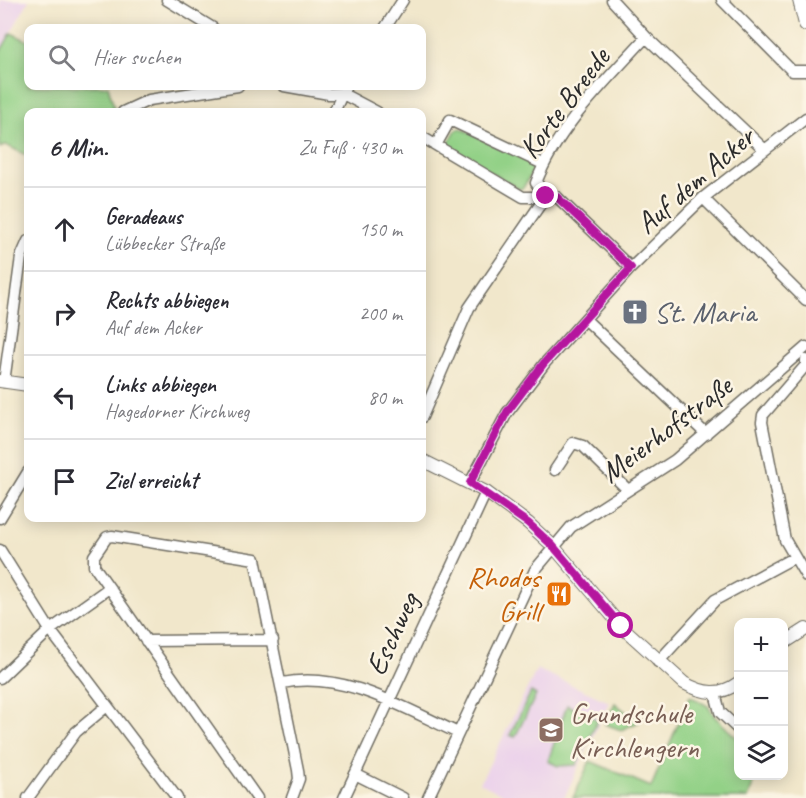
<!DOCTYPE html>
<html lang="de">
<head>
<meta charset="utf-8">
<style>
  body { margin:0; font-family:Caveat,sans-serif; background:#f2f2f3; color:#2b2b33 }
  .controls { position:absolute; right:18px; bottom:18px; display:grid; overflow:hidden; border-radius:12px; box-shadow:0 3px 15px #0003 }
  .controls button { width:54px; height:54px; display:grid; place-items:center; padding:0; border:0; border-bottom:2px solid #e1e1e2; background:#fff; color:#2b2b33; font:30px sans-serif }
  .stop { position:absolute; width:18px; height:18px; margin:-14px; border:4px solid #b5179e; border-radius:50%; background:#fff }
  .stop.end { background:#b5179e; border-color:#fff; box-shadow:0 2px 6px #0008 }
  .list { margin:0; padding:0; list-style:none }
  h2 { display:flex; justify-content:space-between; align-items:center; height:78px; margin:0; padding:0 24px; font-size:26px }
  h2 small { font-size:20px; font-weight:400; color:#7c7c81 }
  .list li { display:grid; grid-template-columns:39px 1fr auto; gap:18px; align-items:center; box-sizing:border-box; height:84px; padding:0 24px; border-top:2px solid #e1e1e2 }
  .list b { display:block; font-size:22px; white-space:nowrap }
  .list p { margin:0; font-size:20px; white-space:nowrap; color:#7c7c81 }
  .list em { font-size:20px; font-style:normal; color:#7c7c81 }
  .icon { flex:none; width:33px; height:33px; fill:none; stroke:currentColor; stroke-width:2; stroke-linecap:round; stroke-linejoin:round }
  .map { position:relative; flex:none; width:806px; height:798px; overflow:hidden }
  .search { position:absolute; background:#fff; box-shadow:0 3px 15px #0003; left:24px; top:24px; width:402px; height:66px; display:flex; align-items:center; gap:15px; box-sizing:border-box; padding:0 21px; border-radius:12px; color:#7c7c81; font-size:22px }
  .panel { position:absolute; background:#fff; box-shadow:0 3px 15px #0003; left:24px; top:108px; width:402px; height:414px; border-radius:12px }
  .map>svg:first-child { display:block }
  .built { fill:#ebd1eb }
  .green { fill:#93d187; stroke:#5f7e59; stroke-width:1.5 }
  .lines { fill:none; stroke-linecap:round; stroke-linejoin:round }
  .minor-casing { stroke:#706d63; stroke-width:13 }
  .tertiary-casing { stroke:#706d63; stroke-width:14 }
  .secondary-casing { stroke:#706d63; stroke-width:16 }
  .minor { stroke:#fff; stroke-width:10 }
  .tertiary { stroke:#fff; stroke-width:12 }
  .secondary { stroke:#fff; stroke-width:14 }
  .route { stroke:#b5179e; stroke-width:8 }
  .labels { text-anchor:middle; stroke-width:5; stroke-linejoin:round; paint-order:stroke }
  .street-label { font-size:30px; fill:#2b2b2b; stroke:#fcf5e5 }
  .worship-label { font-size:30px; fill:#5b616d; stroke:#fcf5e5; text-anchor:start }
  .food-label { font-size:30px; fill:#c56008; stroke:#fcf5e5; text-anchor:end }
  .education-label { font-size:30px; fill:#785e54; stroke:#fcf5e5; text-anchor:start }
</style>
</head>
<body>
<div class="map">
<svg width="806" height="798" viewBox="0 0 806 798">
  <rect width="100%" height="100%" fill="#fcf5e5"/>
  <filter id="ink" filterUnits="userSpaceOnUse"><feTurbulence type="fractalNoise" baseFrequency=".0167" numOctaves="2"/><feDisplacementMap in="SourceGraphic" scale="12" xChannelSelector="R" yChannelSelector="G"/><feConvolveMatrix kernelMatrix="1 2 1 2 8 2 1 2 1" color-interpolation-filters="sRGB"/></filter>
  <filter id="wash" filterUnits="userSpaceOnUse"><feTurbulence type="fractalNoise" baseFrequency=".008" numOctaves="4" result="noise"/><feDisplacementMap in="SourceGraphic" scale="24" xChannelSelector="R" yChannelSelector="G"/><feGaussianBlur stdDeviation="1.35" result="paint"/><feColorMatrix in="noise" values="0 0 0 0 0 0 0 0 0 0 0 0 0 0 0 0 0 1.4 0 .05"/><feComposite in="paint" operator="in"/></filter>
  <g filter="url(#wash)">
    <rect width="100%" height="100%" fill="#f1e7cb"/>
    <!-- built -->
    <path class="built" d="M0,0H29L0,52Z
      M537,669L609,702L564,798H510L480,783Z"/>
    <!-- green -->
    <path class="green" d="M11,33L28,41V86H108L114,107L106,112H28V156L6,145L0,148V52Z
      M460,128L535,164V167L523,188L519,189L449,148L448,144L456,130Z
      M531,692L536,695L515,737L510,735Z
      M690,696L708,706L715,717L738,739V776H756L748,798H573L590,761L651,787Z
      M615,703L627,713L642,715L639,722L621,730L605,724Z
      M567,705L598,720L576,765L558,766L548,761Z"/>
  </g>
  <g filter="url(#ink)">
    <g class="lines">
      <!-- minor casing -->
      <g class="minor-casing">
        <path id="minor" d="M167,0L213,28
          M612,0L646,37L765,150
          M722,0L792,71H806
          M385,28L403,0
          M284,86L329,94L341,93
          M341,93L377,112
          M123,112L149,100L238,86
          M334,112L346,86
          M422,137L523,197H557L631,268
          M436,145L450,120L543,164
          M703,198L806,300
          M585,319L706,434
          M806,360V365L763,415L762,422L785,540L806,576
          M4,382L21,257L28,241
          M422,417L469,308L546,196L536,183C557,127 606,81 646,37
          M555,470L573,443L583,446L628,490
          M470,483L507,413L545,363L631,268L703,198L806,118
          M0,518L28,472
          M0,550L50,630L177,798
          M146,641L273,640
          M658,662L715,600L795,557
          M0,678L50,630L109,588
          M282,683C343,670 404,708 458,733
          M715,693L720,712L738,729
          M355,774L403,798
          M28,798L76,732L107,706
          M257,798L94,566V556L107,537L112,536L255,559L298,770L299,779L292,798
          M344,798L486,492
          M428,798L535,570L571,527L675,460L806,347"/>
      </g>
      <!-- tertiary casing -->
      <g class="tertiary-casing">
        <path id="tertiary" d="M0,381L28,385
          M422,460L486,492L528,523L553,546L621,626L684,683C704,694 720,696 738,683
          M784,643L806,629"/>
      </g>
      <!-- secondary casing -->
      <g class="secondary-casing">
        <path id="secondary" d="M800,0L806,24"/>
      </g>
      <!-- minor -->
      <use href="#minor" class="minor"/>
      <!-- tertiary -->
      <use href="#tertiary" class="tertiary"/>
      <!-- secondary -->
      <use href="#secondary" class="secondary"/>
    </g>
  </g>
  <g class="lines" filter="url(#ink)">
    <!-- route -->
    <path class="route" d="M546,196L557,197L631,268L544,363L507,412L470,483L528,523L553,546L621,626"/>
  </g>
  <!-- icons -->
  <defs>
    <g id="church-square" transform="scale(1.35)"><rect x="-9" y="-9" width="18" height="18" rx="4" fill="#6b7280" stroke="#fcf5e5"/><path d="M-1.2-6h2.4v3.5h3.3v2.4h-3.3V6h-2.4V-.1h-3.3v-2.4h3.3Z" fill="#fff"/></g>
    <g id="restaurant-square" transform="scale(1.35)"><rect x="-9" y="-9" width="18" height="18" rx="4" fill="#e8710a" stroke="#fcf5e5"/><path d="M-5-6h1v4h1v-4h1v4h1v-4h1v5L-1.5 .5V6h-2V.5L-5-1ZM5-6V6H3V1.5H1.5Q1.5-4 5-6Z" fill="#fff"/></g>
    <g id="school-square" transform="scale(1.35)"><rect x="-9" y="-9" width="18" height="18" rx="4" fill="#8d6e63" stroke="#fcf5e5"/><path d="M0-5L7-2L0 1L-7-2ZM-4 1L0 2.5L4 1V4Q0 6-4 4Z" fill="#fff"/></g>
  </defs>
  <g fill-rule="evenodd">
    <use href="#church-square" x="635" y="312"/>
    <use href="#restaurant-square" x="559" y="594"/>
    <use href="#school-square" x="551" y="730"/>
  </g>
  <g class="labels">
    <!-- street labels -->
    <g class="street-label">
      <text transform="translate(564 103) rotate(-53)" y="10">Korte Breede</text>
      <text transform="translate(695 180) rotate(-41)" y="10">Auf dem Acker</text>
      <text transform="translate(666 429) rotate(-37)" y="10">Meierhofstraße</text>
      <text transform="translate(392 634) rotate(-65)" y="10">Eschweg</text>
    </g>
    <!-- worship labels -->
    <g class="worship-label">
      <text x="654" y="322">St. Maria</text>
    </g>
    <!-- food labels -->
    <g class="food-label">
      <text x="540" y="587">Rhodos<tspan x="540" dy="34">Grill</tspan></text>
    </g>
    <!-- education labels -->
    <g class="education-label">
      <text x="570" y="723">Grundschule<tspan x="570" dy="34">Kirchlengern</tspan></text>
    </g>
  </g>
</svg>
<div class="controls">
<button>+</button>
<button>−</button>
<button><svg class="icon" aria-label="layers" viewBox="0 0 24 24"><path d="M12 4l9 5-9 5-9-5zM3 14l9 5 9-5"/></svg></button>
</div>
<div class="stop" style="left:621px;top:626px"></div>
<div class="stop end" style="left:546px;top:196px"></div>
<div class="search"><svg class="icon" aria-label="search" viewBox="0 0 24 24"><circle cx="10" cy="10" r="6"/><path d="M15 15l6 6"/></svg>Hier suchen</div>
<section class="panel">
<h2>6 Min.<small>Zu Fuß · 430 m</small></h2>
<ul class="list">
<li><svg class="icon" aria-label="ahead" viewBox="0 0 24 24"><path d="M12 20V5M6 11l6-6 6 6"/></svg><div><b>Geradeaus</b><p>Lübbecker Straße</p></div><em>150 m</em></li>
<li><svg class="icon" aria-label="right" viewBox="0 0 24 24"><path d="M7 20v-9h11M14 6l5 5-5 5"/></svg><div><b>Rechts abbiegen</b><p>Auf dem Acker</p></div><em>200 m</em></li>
<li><svg class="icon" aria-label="left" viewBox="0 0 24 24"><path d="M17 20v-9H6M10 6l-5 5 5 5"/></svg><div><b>Links abbiegen</b><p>Hagedorner Kirchweg</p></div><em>80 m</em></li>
<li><svg class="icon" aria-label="arrive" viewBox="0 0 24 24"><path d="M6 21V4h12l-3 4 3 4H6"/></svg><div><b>Ziel erreicht</b></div></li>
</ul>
</section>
</div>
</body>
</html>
